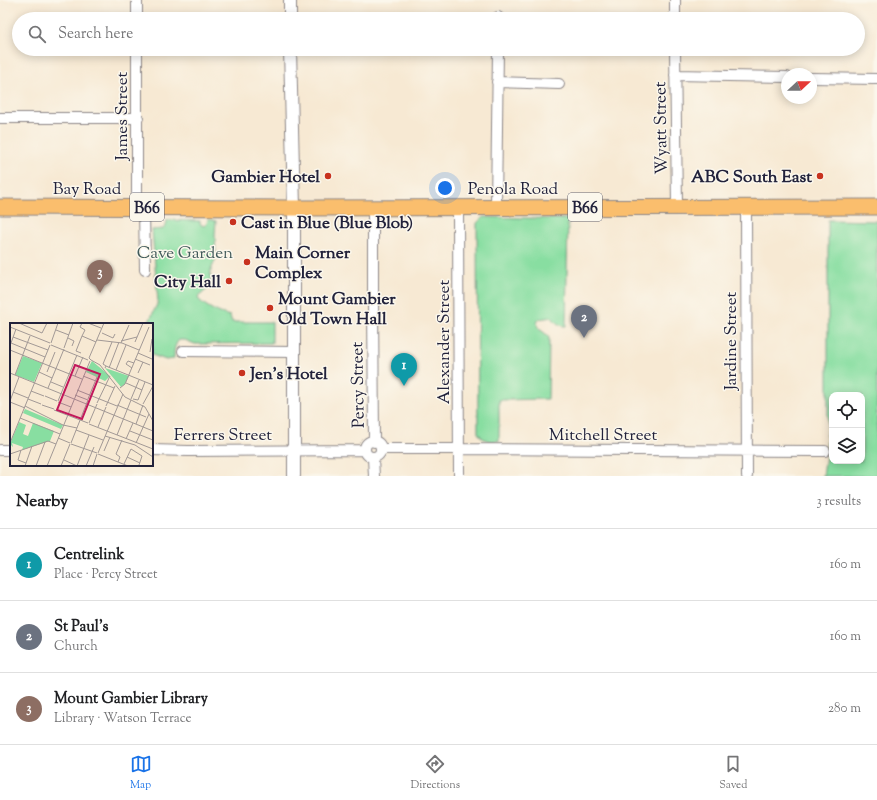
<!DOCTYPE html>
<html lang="en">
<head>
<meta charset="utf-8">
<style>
  body { margin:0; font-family:"Sorts Mill Goudy",serif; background:#f2f2f2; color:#202124 }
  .controls { position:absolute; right:12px; bottom:12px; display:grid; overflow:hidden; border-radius:8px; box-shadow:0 2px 10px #0003 }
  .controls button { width:36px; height:36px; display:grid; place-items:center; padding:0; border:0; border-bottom:1px solid #e0e0e0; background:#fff; color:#202124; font:20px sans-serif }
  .compass { position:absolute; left:781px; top:68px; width:36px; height:36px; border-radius:50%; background:#fff; box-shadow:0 2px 10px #0003; rotate:68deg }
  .you { position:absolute; left:445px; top:188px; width:14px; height:14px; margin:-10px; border:3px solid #fff; border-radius:50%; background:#1a73e8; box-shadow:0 0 0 6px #1a73e833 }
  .badge { display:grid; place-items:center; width:26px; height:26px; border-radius:50%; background:#1a73e8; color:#fff; font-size:13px; font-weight:700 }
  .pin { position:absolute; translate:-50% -33px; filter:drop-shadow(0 1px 2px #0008) }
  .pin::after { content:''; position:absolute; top:21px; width:14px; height:12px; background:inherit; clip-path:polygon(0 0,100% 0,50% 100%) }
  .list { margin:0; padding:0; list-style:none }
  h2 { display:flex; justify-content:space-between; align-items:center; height:52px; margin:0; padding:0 16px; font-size:17px }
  h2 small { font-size:13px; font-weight:400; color:#757577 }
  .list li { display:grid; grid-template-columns:26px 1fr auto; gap:12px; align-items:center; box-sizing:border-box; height:72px; padding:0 16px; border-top:1px solid #e0e0e0 }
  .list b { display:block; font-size:15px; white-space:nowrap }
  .list p { margin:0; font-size:13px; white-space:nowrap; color:#757577 }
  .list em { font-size:13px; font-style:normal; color:#757577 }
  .icon { flex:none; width:22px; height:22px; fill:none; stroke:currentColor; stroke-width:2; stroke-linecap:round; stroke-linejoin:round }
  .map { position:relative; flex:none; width:877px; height:476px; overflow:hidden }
  .search { position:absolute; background:#fff; box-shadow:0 2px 10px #0003; left:12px; right:12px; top:12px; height:44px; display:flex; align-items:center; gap:10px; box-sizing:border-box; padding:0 14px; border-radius:22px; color:#757577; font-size:15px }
  .sheet { height:268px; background:#fff }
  nav { display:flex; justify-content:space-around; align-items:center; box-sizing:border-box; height:56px; border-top:1px solid #e0e0e0; background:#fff; font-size:11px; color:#757577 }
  nav a { display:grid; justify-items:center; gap:2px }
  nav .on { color:#1a73e8 }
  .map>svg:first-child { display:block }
  .green { fill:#88dea1; stroke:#55806e; fill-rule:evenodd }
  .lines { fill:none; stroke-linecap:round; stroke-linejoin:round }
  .minor-casing { stroke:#8c8687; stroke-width:12 }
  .tertiary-casing { stroke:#8c8687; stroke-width:14 }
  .primary-casing { stroke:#8c8687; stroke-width:17 }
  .minor { stroke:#fff; stroke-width:10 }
  .tertiary { stroke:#fff; stroke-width:12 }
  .primary { stroke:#fabe6d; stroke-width:15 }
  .poi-dot { fill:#c8321e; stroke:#fbf7ec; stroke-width:1.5 }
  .labels { text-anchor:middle; stroke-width:3; stroke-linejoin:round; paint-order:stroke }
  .shield { fill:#fbf7ec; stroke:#636270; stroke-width:1 }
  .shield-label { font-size:16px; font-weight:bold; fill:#22223b }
  .street-label { font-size:17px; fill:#22223b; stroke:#fbf7ec }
  .poi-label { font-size:17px; font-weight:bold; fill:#22223b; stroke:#fbf7ec; text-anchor:start }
  .park-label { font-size:17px; fill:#415a5a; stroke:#fbf7ec }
  .inset-road { fill:none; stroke:#a29996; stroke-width:1 }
  .view { fill:#c2185b; fill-opacity:0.15; stroke:#c2185b; stroke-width:2 }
  .inset-edge { fill:none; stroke:#22223b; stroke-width:2 }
</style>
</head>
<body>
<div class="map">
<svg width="877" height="476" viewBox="0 0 877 476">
  <rect width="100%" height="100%" fill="#fbf7ec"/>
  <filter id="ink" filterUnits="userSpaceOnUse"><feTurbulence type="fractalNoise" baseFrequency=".025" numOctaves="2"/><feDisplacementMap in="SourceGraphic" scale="8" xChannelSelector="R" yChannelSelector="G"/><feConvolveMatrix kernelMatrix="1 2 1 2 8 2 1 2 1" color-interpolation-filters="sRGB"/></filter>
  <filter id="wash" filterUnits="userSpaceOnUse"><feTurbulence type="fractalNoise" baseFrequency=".012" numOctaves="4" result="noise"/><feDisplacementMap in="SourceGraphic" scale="16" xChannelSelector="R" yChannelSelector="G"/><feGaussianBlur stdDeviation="0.9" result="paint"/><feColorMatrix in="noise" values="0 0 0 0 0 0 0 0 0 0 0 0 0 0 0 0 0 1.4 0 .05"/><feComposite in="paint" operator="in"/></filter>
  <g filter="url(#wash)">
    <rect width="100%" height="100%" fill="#f7e9d3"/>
    <!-- green -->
    <path class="green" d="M483,217L568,219L566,326C559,326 556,323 552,317L539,319L537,323L538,328L546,334L549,338L548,399L499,400V441C489,441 485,442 478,433L477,223Z
      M208,219L216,221L215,234L216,258L211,270L210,279L211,286L198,297L199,300C208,308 218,313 230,316L232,322H272V343L195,344L185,340H179C174,345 174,352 174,359L166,360L152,355V324H145L149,322L158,302L152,230L163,229L166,226L167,220L200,221V224L204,226L207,223Z
      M828,220L877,221V476H823L826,456L828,413ZM832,395H862V461H832Z"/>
  </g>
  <g filter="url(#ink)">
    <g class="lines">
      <!-- minor casing -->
      <g class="minor-casing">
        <path id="minor" d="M137,0V19
          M675,0V19
          M498,19V17
          M675,49L677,206
          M675,75L787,77
          M811,78L877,79
          M497,82L559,84
          M0,118H138
          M137,207V49
          M144,207L145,270
          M373,207V299L374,442
          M458,207L459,476
          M496,207L498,49
          M746,207L747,476
          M183,351L293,352
          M365 449a8 8 0 1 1 16 0a8 8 0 1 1-16 0Z
          M381,449H459L825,451
          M0,450H11
          M152,450L188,451L365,450
          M373,458L374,476"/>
      </g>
      <!-- tertiary casing -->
      <g class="tertiary-casing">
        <path id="tertiary" d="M290,19V0
          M290,49L294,208V476"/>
      </g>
      <!-- primary casing -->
      <g class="primary-casing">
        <path id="primary" d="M0,207L294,208L877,207"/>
      </g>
      <!-- minor -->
      <use href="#minor" class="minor"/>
      <!-- tertiary -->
      <use href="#tertiary" class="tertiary"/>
      <!-- primary -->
      <use href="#primary" class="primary"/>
    </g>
  </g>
  <!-- markers -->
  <g class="poi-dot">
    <circle cx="328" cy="176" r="4"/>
    <circle cx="820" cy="176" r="4"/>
    <circle cx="233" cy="222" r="4"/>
    <circle cx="247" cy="262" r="4"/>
    <circle cx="229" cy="281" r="4"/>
    <circle cx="270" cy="308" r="4"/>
    <circle cx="242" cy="373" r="4"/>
  </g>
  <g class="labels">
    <!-- shield labels -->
    <g class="shield">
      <rect x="130" y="193" width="34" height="28" rx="3"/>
      <rect x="568" y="193" width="34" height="28" rx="3"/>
    </g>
    <g class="shield-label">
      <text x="147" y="213">B66</text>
      <text x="585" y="213">B66</text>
    </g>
    <!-- street labels -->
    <g class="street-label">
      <text transform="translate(121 116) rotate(-90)" y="6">James Street</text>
      <text transform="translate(660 128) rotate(-91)" y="6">Wyatt Street</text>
      <text x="87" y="194">Bay Road</text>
      <text x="513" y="194">Penola Road</text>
      <text transform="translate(730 341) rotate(-90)" y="6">Jardine Street</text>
      <text transform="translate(443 342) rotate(-90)" y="6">Alexander Street</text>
      <text transform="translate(357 385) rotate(-91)" y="6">Percy Street</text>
      <text x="223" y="440">Ferrers Street</text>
      <text x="603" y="440">Mitchell Street</text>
    </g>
    <!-- poi labels -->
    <g class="poi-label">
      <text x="320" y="182" text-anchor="end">Gambier Hotel</text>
      <text x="812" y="182" text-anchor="end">ABC South East</text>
      <text x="241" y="228">Cast in Blue (Blue Blob)</text>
      <text x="255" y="258">Main Corner<tspan x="255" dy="20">Complex</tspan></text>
      <text x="221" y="287" text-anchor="end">City Hall</text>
      <text x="278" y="304">Mount Gambier<tspan x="278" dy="20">Old Town Hall</tspan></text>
      <text x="250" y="379">Jen's Hotel</text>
    </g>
    <!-- park labels -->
    <g class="park-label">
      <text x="185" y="258">Cave Garden</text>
    </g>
  </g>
  <!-- overview -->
  <g transform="translate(10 323)">
    <rect width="143" height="143" fill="#f7e9d3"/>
    <path d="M13,33L32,40L24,59L5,52ZM82,38L100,53L95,58L76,49ZM95,45L119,53L115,61L111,64ZM15,86L53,102L51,106L13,90ZM9,99L16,102L13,111L18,113L23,100L44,108L40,118L12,127L13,124L2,120L3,124L0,121Z" fill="#88dea1"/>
    <path class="inset-road" d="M9,0L32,10L37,0M72,0L70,4L75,7L72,13M78,0L91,5M0,4L40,20M46,7L59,12M92,10L103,15L105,11M3,14L38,27M58,15L64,18L62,23M87,17L112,20L129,27M111,18L127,14M125,19L133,0M1,20L35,34M1,20L6,6M41,20L48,0M111,20L119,2M41,22L78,37M54,25L63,0M0,27L32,40M140,29L142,16M71,30L66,28L72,13L86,19M128,30L142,36M125,36L140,42M81,37L90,42L115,74L135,84L143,98M81,37L79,35L94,0M32,40L72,56M96,43L93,41L102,19M95,45L96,43L143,62M99,45L109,19M122,45L116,41L118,38L124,40M106,47L116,22M29,49L42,55M37,49L45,29M0,50L143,108M128,50L133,39M5,52L20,13M65,53L73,34M73,53L104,65M41,59L53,64M116,60L132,67M38,65L54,26M110,65L115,61L139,4M67,67L107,83M21,68L34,73M3,69L18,75M65,72L78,77M35,73L47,78M18,76L31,81M78,76L87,54M121,76L129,57M123,76L128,77L135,59M0,78L9,54M48,78L67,32M0,79L15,85M48,79L61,84M87,80L100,53M133,81L143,63M32,82L44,86M107,82L136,94M15,83L53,102M96,83L105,63M44,87L78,100M10,95L50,111M79,100L87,81M79,101L143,126M126,101L133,82M53,102L67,105M88,104L96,84M66,107L93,117M120,108L143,117M107,112L121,77M95,113L125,122L143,134M48,115L60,120M116,116L123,100M0,120L40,22M61,120L78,77M126,120L139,91M61,121L87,130M121,126L132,133L129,142M11,127L8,137L16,140M94,128L100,114M88,130L113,71M0,131L38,118L46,121M88,131L118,143M117,134L130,140M54,137L67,143M108,139L110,134L106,131L112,117M114,141L121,126M15,143L22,123M26,143L35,119M37,143L80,38M51,143L60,121M67,143L79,112M76,143L84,124M83,143L87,131"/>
    <path class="view" d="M65,42L90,51L72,96L47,87Z"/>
    <rect width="143" height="143" class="inset-edge"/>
  </g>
</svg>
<div class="controls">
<button><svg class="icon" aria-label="locate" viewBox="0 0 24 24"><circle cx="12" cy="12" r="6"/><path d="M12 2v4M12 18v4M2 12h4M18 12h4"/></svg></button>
<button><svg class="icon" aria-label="layers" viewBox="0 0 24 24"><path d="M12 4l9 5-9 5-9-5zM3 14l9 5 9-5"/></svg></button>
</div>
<svg class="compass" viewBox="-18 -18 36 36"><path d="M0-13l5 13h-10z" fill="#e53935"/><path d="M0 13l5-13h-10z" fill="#757577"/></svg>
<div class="you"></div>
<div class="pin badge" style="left:404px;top:386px;background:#0f9aa8">1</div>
<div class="pin badge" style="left:584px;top:338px;background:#6b7280">2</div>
<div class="pin badge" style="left:100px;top:293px;background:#8d6e63">3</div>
<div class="search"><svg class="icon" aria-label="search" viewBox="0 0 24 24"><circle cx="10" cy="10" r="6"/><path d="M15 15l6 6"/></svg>Search here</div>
</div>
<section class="sheet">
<h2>Nearby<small>3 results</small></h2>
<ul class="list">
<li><span class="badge" style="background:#0f9aa8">1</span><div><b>Centrelink</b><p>Place · Percy Street</p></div><em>160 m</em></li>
<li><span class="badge" style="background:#6b7280">2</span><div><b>St Paul's</b><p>Church</p></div><em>160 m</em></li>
<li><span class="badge" style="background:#8d6e63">3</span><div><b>Mount Gambier Library</b><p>Library · Watson Terrace</p></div><em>280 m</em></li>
</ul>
</section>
<nav>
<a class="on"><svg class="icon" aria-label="map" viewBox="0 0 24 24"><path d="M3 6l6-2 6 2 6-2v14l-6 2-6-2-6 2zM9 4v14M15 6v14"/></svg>Map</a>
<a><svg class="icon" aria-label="directions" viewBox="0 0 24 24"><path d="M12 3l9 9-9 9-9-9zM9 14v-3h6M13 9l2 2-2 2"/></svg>Directions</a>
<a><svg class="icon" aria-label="saved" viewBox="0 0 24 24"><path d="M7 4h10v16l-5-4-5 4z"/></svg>Saved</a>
</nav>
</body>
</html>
